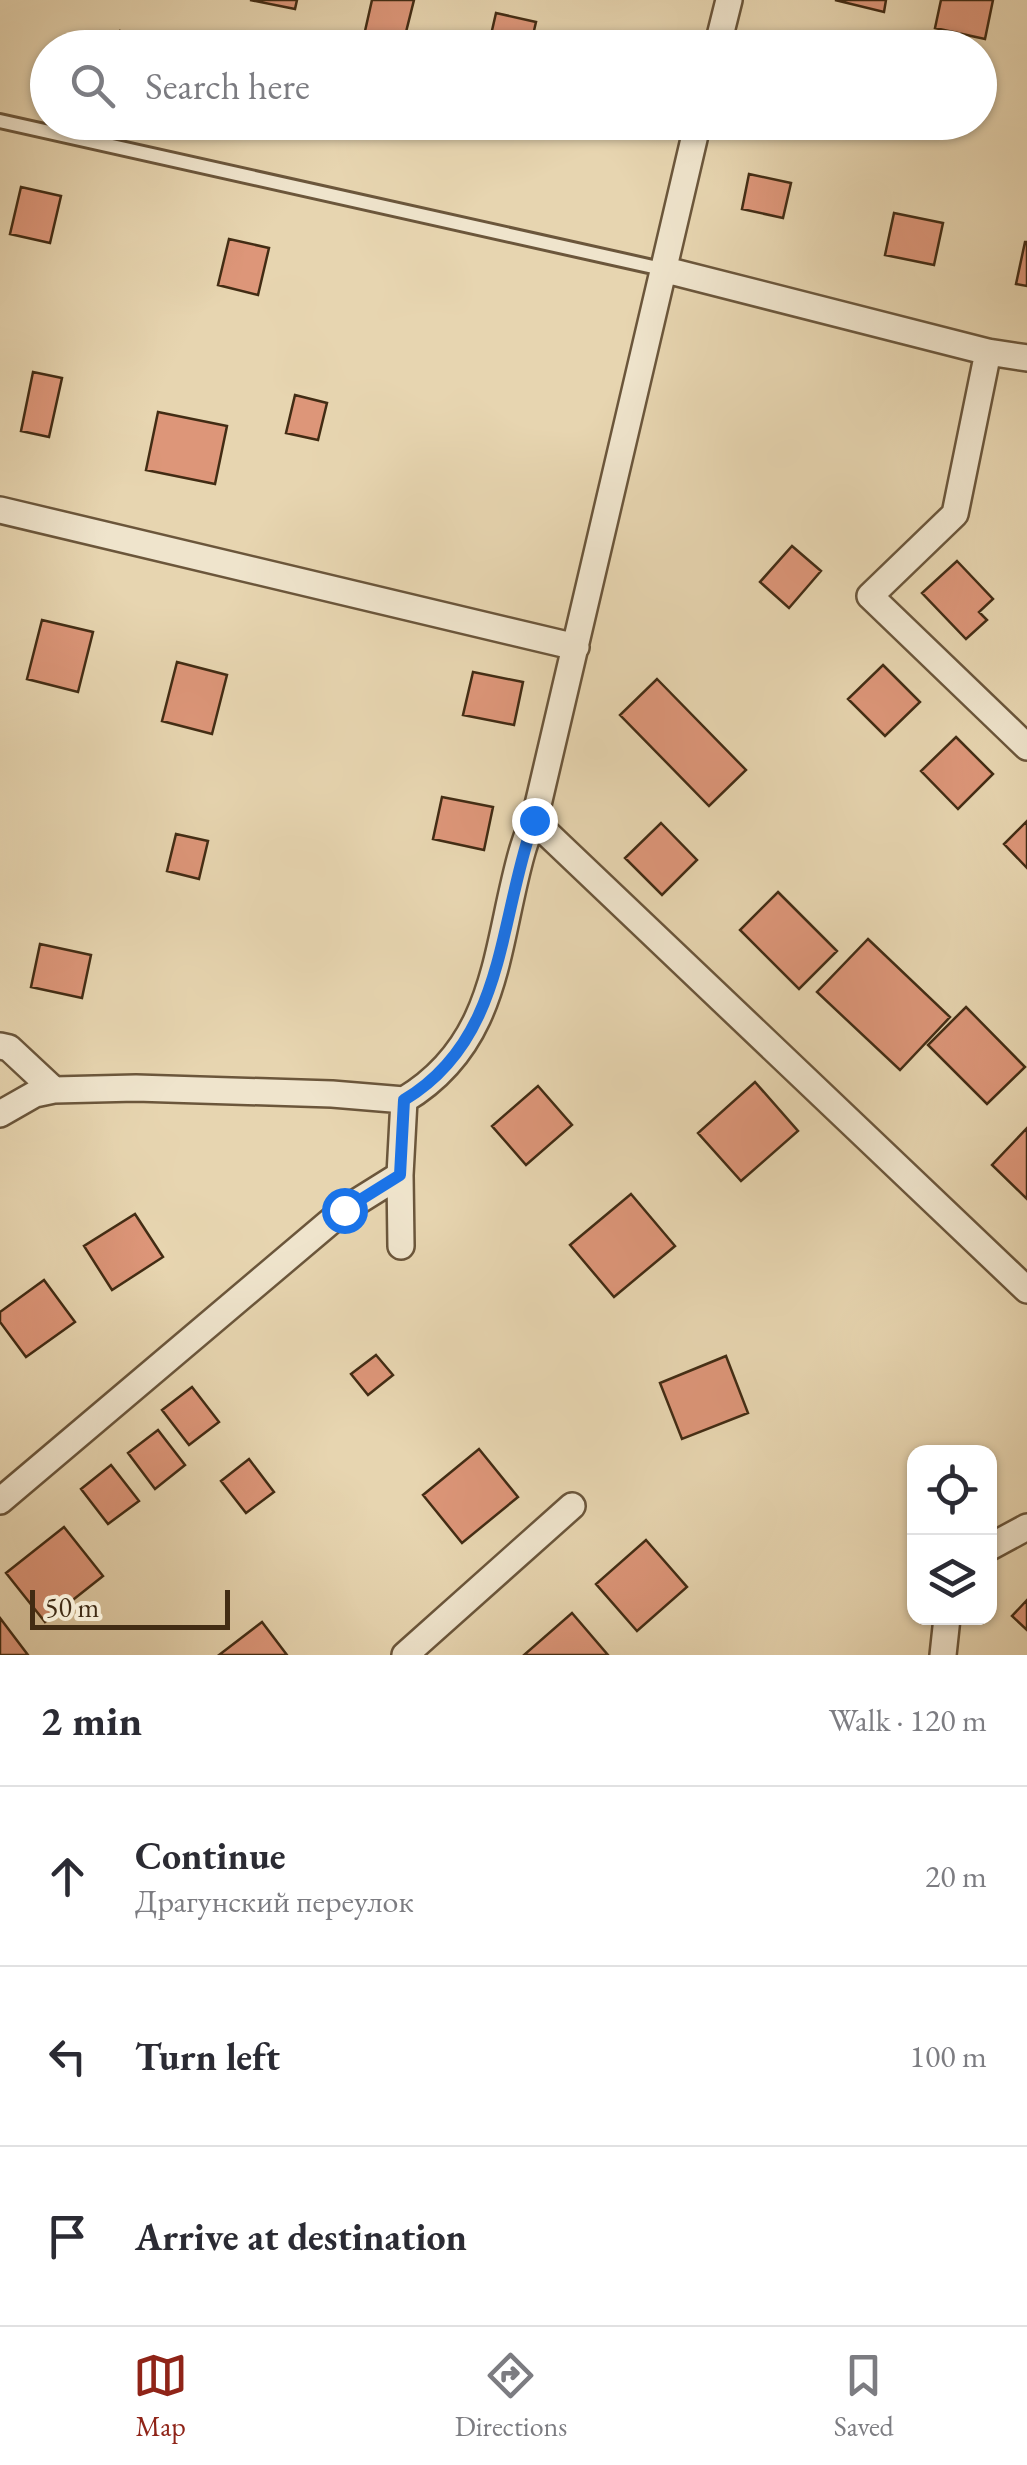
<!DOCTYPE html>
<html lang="en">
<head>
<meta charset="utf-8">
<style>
  body { margin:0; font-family:"EB Garamond",serif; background:#f7f7f7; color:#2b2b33 }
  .controls { position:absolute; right:30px; bottom:30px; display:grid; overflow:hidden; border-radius:20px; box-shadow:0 2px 8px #0004 }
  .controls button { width:90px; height:90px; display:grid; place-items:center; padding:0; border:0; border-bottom:2px solid #e1e1e2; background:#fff; color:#2b2b33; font:50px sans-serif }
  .scale { position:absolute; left:30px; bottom:25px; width:200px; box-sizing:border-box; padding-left:10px; border:5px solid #422c14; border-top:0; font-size:28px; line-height:35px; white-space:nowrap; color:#422c14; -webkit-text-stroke:8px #efe4cc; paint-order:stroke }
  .stop { position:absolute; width:30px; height:30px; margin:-22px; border:8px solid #1a73e8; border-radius:50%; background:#fff }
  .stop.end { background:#1a73e8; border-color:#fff; box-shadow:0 2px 10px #0008 }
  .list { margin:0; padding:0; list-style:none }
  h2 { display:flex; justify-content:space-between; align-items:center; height:130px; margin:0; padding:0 40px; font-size:42px }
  h2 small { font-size:32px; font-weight:400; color:#7c7c81 }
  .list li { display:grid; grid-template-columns:65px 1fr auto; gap:30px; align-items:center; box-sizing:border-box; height:180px; padding:0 40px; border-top:2px solid #e1e1e2 }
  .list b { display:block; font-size:38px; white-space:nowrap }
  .list p { margin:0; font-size:32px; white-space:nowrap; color:#7c7c81 }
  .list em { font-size:32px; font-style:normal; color:#7c7c81 }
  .icon { flex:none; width:55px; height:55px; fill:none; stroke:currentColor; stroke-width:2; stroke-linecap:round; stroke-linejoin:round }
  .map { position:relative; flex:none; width:1027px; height:1655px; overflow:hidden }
  .search { position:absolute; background:#fff; box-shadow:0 2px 8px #0004; left:30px; right:30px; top:30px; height:110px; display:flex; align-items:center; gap:25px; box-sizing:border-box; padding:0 35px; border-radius:55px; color:#7c7c81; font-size:38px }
  .sheet { height:670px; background:#fff }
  nav { display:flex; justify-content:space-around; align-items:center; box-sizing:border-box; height:140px; border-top:2px solid #e1e1e2; background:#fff; font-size:28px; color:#7c7c81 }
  nav a { display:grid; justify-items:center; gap:5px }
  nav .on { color:#8f2418 }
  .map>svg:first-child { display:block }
  .building { fill:#dd9679; stroke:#422c14; stroke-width:2.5 }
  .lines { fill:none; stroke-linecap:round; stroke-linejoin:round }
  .service-casing { stroke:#6b563b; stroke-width:18 }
  .minor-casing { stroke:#6b563b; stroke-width:30 }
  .service { stroke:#efe4cc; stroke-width:12 }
  .minor { stroke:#efe4cc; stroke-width:25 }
  .route { stroke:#1a73e8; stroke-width:12 }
</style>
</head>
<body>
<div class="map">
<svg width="1027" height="1655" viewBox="0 0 1027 1655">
  <rect width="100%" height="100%" fill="#e7d5b0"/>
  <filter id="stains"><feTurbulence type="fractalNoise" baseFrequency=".002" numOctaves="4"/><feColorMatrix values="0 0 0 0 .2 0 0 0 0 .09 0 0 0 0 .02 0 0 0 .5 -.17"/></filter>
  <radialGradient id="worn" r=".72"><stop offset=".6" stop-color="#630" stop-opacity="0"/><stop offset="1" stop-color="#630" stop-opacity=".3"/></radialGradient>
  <!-- building -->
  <path class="building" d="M250,0H297L295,9Z
    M372,0H414L404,40L365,31Z
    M835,0H886L884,12Z
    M941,0H993L985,39L935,28Z
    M496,13L536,22L530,48H488Z
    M120,31L187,48H115Z
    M749,174L791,183L783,218L742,209Z
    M21,187L61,196L50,243L10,234Z
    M894,213L943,223L934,265L885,255Z
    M229,239L269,248L258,295L218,285Z
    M1025,242H1027V286L1016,284Z
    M33,372L62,378L49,437L21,431Z
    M295,395L327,403L318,440L286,433Z
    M158,412L227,426L215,484L146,470Z
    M792,546L821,571L789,608L760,582Z
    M957,561L993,599L979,612L987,620L966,639L922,593Z
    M42,620L93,632L78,692L27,679Z
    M177,662L227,675L212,734L162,721Z
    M883,665L920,702L885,736L848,699Z
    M473,672L523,682L514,725L463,715Z
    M657,679L746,770L709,806L620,715Z
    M956,737L993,774L958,809L921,771Z
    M442,797L493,807L484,850L433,839Z
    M1027,821V868L1004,844Z
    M661,823L697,860L662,895L625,858Z
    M176,834L208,841L199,879L167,871Z
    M778,892L837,951L799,989L740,930Z
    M868,939L950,1017L900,1070L817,992Z
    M40,944L91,955L82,998L31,987Z
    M966,1007L1025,1067L987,1104L928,1045Z
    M755,1082L798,1131L741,1181L698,1133Z
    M538,1086L572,1125L526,1165L492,1126Z
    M1027,1128V1199L992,1165Z
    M631,1194L675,1246L614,1297L570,1245Z
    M135,1214L163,1257L112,1290L84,1246Z
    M44,1280L75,1322L26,1357L0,1322V1312Z
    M376,1355L393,1375L368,1395L351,1374Z
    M726,1356L748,1413L682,1439L660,1383Z
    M192,1387L219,1422L189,1445L162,1410Z
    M158,1430L185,1465L155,1489L128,1453Z
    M479,1449L518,1497L462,1543L423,1495Z
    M249,1459L274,1492L246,1513L221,1481Z
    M111,1465L139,1501L108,1524L81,1489Z
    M64,1527L103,1576L45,1622L6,1573Z
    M646,1540L687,1587L637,1631L596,1584Z
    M1027,1600V1630L1012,1616Z
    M572,1613L608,1655H524Z
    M0,1618L28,1655H0Z
    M262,1622L287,1655H219Z"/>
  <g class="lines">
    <!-- service casing -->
    <g class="service-casing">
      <path id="service" d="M0,121L662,269"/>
    </g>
    <!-- minor casing -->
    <g class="minor-casing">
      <path id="minor" d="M717,48L729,0
        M662,269L988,352L1027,358
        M988,352L955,514L870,596L1027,747
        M0,510L576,647
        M533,820L1027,1290
        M0,1046L9,1048L54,1090
        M0,1114L35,1094L54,1090L136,1088L332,1094L404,1100C499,1043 495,947 522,852C526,838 532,823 537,809L698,122
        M401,1246L400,1175L404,1100
        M0,1501L344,1210L400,1175
        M990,1547L1027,1527
        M405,1655L572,1506
        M943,1655L947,1618"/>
    </g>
    <!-- service -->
    <use href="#service" class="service"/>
    <!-- minor -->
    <use href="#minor" class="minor"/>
  </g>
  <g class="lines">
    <!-- route -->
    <path class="route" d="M344,1210L400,1175L404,1100C506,1039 498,921 534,820"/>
  </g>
  <rect width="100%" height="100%" filter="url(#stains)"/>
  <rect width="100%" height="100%" fill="url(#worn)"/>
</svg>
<div class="controls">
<button><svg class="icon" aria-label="locate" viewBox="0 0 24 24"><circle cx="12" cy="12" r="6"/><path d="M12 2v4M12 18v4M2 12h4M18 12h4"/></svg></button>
<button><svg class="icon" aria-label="layers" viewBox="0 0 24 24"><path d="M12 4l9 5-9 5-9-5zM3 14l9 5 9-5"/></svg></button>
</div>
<div class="scale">50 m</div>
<div class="stop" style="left:344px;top:1210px"></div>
<div class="stop end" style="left:534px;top:820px"></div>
<div class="search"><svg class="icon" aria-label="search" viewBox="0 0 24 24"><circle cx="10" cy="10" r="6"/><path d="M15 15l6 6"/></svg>Search here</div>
</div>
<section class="sheet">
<h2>2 min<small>Walk · 120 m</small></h2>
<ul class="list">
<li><svg class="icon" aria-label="ahead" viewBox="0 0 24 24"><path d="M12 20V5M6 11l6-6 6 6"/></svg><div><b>Continue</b><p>Драгунский переулок</p></div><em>20 m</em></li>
<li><svg class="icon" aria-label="left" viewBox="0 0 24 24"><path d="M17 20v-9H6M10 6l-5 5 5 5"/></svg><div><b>Turn left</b></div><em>100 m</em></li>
<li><svg class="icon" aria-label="arrive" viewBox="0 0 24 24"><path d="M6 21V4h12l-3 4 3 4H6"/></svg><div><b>Arrive at destination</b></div></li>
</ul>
</section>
<nav>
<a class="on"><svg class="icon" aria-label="map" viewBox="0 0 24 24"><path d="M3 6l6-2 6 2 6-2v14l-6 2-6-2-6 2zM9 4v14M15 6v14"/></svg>Map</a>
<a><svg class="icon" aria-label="directions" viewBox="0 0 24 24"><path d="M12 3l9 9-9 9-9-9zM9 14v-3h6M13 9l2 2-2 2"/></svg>Directions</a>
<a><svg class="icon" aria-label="saved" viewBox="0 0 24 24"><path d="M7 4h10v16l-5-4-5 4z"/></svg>Saved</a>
</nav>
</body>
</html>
